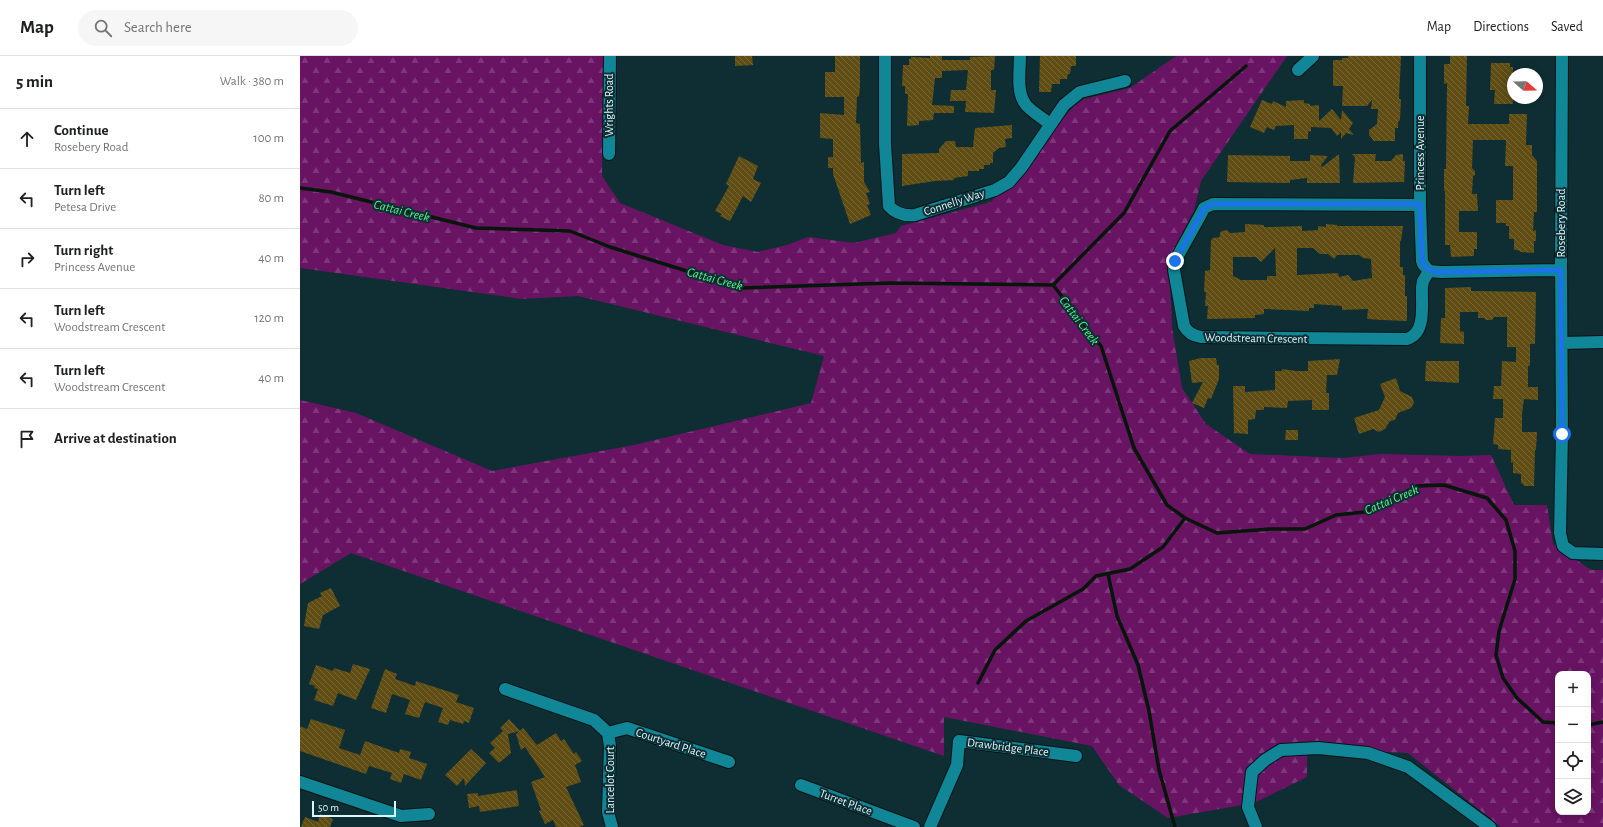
<!DOCTYPE html>
<html lang="en">
<head>
<meta charset="utf-8">
<style>
  body { margin:0; font-family:"Alegreya Sans",sans-serif; background:#f6f6f6; color:#202124 }
  .controls { position:absolute; right:12px; bottom:12px; display:grid; overflow:hidden; border-radius:8px; box-shadow:0 2px 10px #0003 }
  .controls button { width:36px; height:36px; display:grid; place-items:center; padding:0; border:0; border-bottom:1px solid #e0e0e0; background:#fff; color:#202124; font:20px sans-serif }
  .compass { position:absolute; left:1207px; top:12px; width:36px; height:36px; border-radius:50%; background:#fff; box-shadow:0 2px 10px #0003; rotate:110deg }
  .scale { position:absolute; left:12px; bottom:10px; width:84px; box-sizing:border-box; padding-left:4px; border:2px solid #dcf6fc; border-top:0; font-size:11px; line-height:14px; white-space:nowrap; color:#dcf6fc; -webkit-text-stroke:3px #0e2e33; paint-order:stroke }
  .stop { position:absolute; width:12px; height:12px; margin:-9px; border:3px solid #1a73e8; border-radius:50%; background:#fff }
  .stop.end { background:#1a73e8; border-color:#fff; box-shadow:0 1px 4px #0008 }
  .list { margin:0; padding:0; list-style:none }
  h2 { display:flex; justify-content:space-between; align-items:center; height:52px; margin:0; padding:0 16px; font-size:17px }
  h2 small { font-size:13px; font-weight:400; color:#757577 }
  .list li { display:grid; grid-template-columns:26px 1fr auto; gap:12px; align-items:center; box-sizing:border-box; height:60px; padding:0 16px; border-top:1px solid #e0e0e0 }
  .list b { display:block; font-size:15px; white-space:nowrap }
  .list p { margin:0; font-size:13px; white-space:nowrap; color:#757577 }
  .list em { font-size:13px; font-style:normal; color:#757577 }
  .icon { flex:none; width:22px; height:22px; fill:none; stroke:currentColor; stroke-width:2; stroke-linecap:round; stroke-linejoin:round }
  .map { position:relative; flex:none; width:1303px; height:771px; overflow:hidden }
  header { display:flex; align-items:center; gap:24px; box-sizing:border-box; height:56px; padding:0 20px; background:#fff; border-bottom:1px solid #e0e0e0 }
  header strong { font-size:19px }
  nav { display:flex; gap:22px; margin-inline-start:auto; font-size:14px }
  .search { width:280px; height:36px; background:#f6f6f6; display:flex; align-items:center; gap:10px; box-sizing:border-box; padding:0 14px; border-radius:22px; color:#757577; font-size:15px }
  main { display:flex }
  aside { flex:1; background:#fff }
  .map>svg:first-child { display:block }
  .forest { fill:url(#forest-firs); fill-rule:evenodd }
  .lines { fill:none; stroke-linecap:round; stroke-linejoin:round }
  .stream { stroke:#06160a; stroke-width:3.5 }
  .building { fill:url(#building-back-hatch); fill-rule:evenodd }
  .street-casing { stroke:#071416; stroke-width:14 }
  .street { stroke:#108697; stroke-width:12 }
  .route { stroke:#1a73e8; stroke-width:5 }
  .labels { text-anchor:middle; stroke-width:4; stroke-linejoin:round; paint-order:stroke }
  .street-label { font-size:12px; fill:#dcf6fc; stroke:#0e2e33 }
  .water-label { font-size:13px; font-style:italic; fill:#56f18a; stroke:#0e2e33 }
</style>
</head>
<body>
<header>
<strong>Map</strong>
<div class="search"><svg class="icon" aria-label="search" viewBox="0 0 24 24"><circle cx="10" cy="10" r="6"/><path d="M15 15l6 6"/></svg>Search here</div>
<nav><a>Map</a><a>Directions</a><a>Saved</a></nav>
</header>
<main>
<aside>
<h2>5 min<small>Walk · 380 m</small></h2>
<ul class="list">
<li><svg class="icon" aria-label="ahead" viewBox="0 0 24 24"><path d="M12 20V5M6 11l6-6 6 6"/></svg><div><b>Continue</b><p>Rosebery Road</p></div><em>100 m</em></li>
<li><svg class="icon" aria-label="left" viewBox="0 0 24 24"><path d="M17 20v-9H6M10 6l-5 5 5 5"/></svg><div><b>Turn left</b><p>Petesa Drive</p></div><em>80 m</em></li>
<li><svg class="icon" aria-label="right" viewBox="0 0 24 24"><path d="M7 20v-9h11M14 6l5 5-5 5"/></svg><div><b>Turn right</b><p>Princess Avenue</p></div><em>40 m</em></li>
<li><svg class="icon" aria-label="left" viewBox="0 0 24 24"><path d="M17 20v-9H6M10 6l-5 5 5 5"/></svg><div><b>Turn left</b><p>Woodstream Crescent</p></div><em>120 m</em></li>
<li><svg class="icon" aria-label="left" viewBox="0 0 24 24"><path d="M17 20v-9H6M10 6l-5 5 5 5"/></svg><div><b>Turn left</b><p>Woodstream Crescent</p></div><em>40 m</em></li>
<li><svg class="icon" aria-label="arrive" viewBox="0 0 24 24"><path d="M6 21V4h12l-3 4 3 4H6"/></svg><div><b>Arrive at destination</b></div></li>
</ul>
</aside>
<div class="map">
<svg width="1303" height="771" viewBox="0 0 1303 771">
  <defs>
    <pattern id="forest-firs" width="22" height="20" patternUnits="userSpaceOnUse"><rect width="22" height="20" fill="#681463"/><path d="M5 1l3.5 6h-7zM16 11l3.5 6h-7z" fill="#7d377a"/></pattern>
    <pattern id="building-back-hatch" width="6" height="6" patternUnits="userSpaceOnUse"><rect width="6" height="6" fill="#5f4d14"/><path d="M-1 5l2 2M0 0l6 6M5-1l2 2" fill="none" stroke="#756737"/></pattern>
  </defs>
  <rect width="100%" height="100%" fill="#0e2e33"/>
  <!-- forest -->
  <path class="forest" d="M0,0H303L302,120L320,147L423,189L458,196L487,189L508,181L554,187L596,177L601,170L691,146L774,50L784,43L830,32L876,0H987L901,125L894,154L869,204L872,271L882,332L906,368L950,398L1043,402L1081,398L1159,400L1191,399L1214,449H1247L1253,488L1291,514H1303V771H1201L1108,697L1007,692V721L954,747L868,762L819,729L792,690L644,661V700L51,497L0,528V344L56,357L192,415L334,389L511,347L524,300L278,240L222,243L0,212ZM1258,618H1288V756H1258Z"/>
  <g class="lines">
    <!-- stream -->
    <path class="stream" d="M0,132L31,136L176,172L270,175L310,191L441,232L590,227L753,229L801,290L834,392L867,449L885,462L917,477L970,473H1005L1036,459L1065,456L1117,430L1144,429L1187,442L1206,464L1215,495V523L1199,575L1196,599L1203,622L1217,642L1243,666L1258,667
      M753,229L824,157L870,75L946,10
      M808,518L817,560L838,609L849,655L859,714L875,771
      M678,627L695,594L726,565L783,533L796,520L830,513L863,491L885,462
      M1288,669L1303,666"/>
  </g>
  <!-- building -->
  <path class="building" d="M435,0H452L453,9L435,10Z
    M535,0H560V30L559,40L557,41L556,67L560,68L561,107L564,106V126L570,136L566,137L570,148L567,149L571,159L550,168L533,118V112H528V101H533V83L520,82V57L544,59V41H525V16H535Z
    M630,0H642V4H670V1L695,0L694,14H691V34H696L694,57L665,56L666,45H650L651,34H666L668,14L642,15V22H635L632,49L654,50V57H634L633,64L619,65V69L607,70L608,38H605V30H602L603,9H609V3H611V1L630,2Z
    M740,0H776V10H771L770,18H768L767,23H760V28H752L751,36H739Z
    M1048,0H1101L1099,43H1101L1100,64L1098,66V72H1095V85H1074L1069,79V74L1077,68L1078,53H1071L1072,44L1067,50H1042L1043,30H1033V4H1042V2H1048Z
    M1150,0H1167L1166,50H1169L1168,68H1209V58H1227L1226,89H1232V99L1237,105V156H1234L1233,175L1236,174V185H1234V197L1221,196L1218,194H1214V183H1209V170H1206V167H1196V144H1213V110H1205L1206,84H1173L1172,112L1175,115V119L1173,120L1172,138H1177L1178,155H1159V176H1177V193H1174V200L1151,201L1150,189H1145V135H1144V113H1146L1147,27L1144,28V8H1150Z
    M1191,7H1210V11H1213V48H1194L1195,34H1190Z
    M962,44L972,48L973,45L986,51V45L1004,44V47L1010,48V50L1019,49V65L1032,53L1041,64L1042,54L1053,67L1049,73L1054,79L1046,77L1041,83V76L1037,80L1031,72L1011,71V75L1008,76V83H994V69L976,70L974,74L967,71L964,77L950,71Z
    M712,69V82L705,83L706,91L699,92L693,97V107H690V109H684V113H679V115H668V120L654,122V124L635,125L602,130V98L639,97V93L646,85H655L656,91H673L675,72Z
    M1039,98L1040,127H1007V122L990,124V127L927,126L928,99L990,100V105H1010V99L1028,100L1021,109L1022,111Z
    M1052,98H1076L1075,105H1091L1096,99L1103,98V105H1105L1104,126L1053,127L1055,101Z
    M439,100L458,110L453,123L461,127L451,146L443,140L430,165L420,160L422,158L415,155L429,130L426,128Z
    M945,168L964,169V171H972L1002,170V175L1018,174V170L1026,171V168L1037,169V170H1103L1101,185H1100V211H1103V219H1105V240H1107V265L1082,264L1067,263L1068,253L1042,254V250L1014,248V252H1009V255L964,253V258L955,259V262L907,263L908,250H905L906,236H904L905,215L910,214L911,184L913,182L920,181V177L922,175L927,174L930,177L945,176ZM975,192L976,220H967V224H941L933,220V201H956L961,206ZM997,192H1013L1020,198H1028L1034,203L1037,199H1059L1063,202L1071,203L1072,222L1053,225L1048,219L1039,221L1038,217L997,219Z
    M1171,231V235L1236,236L1235,288H1230V310H1228V331H1238V344L1224,343L1222,358V376H1237L1236,394H1235L1234,430H1224L1223,428L1221,427V418L1213,417V406L1211,407V394L1198,393V389L1193,388L1195,362H1203V343H1193L1194,330H1201L1202,305L1216,306V291H1207V261H1194L1192,264H1186L1184,262H1178V256H1160V275L1164,276V288L1140,287L1141,262H1145V232Z
    M901,302H916L917,309H919V323L911,343L908,342L904,352L892,347L903,326L892,327L889,305Z
    M1040,303L1037,319H1027L1026,337H1029V354H1012V344L988,345L987,352L964,351V354H956L955,363L948,364V378L934,377L933,330H945V336L975,334V315H982V313L996,315H1008V305Z
    M1126,305H1159V327L1125,325Z
    M1096,322L1100,335L1112,341L1114,347L1111,352L1098,357L1095,364L1090,365L1085,373L1079,376L1073,373L1059,378L1054,362L1079,354L1085,341L1080,328Z
    M986,374H998V384H985Z
    M31,532L40,550L23,559L19,573L4,570L8,547L22,540L20,537Z
    M53,608L70,613L56,644L38,637L33,650L14,644L18,633L14,632L15,630L9,628L16,609L33,615L34,612L50,617Z
    M85,613L97,618L95,623L115,630L116,625L159,639L156,646L174,652L169,667L164,665L163,668L150,664L148,669L138,666L143,652L125,646L119,662L105,658L110,644L92,638L86,657L71,652Z
    M11,663L45,674L39,692L60,699L65,685L99,697L100,693L111,696L109,702L127,708L121,724L104,718L101,727L90,723L92,717L69,710L66,718L0,695V670L7,673Z
    M209,663L220,675L208,678L211,697L199,707L189,697L195,692L190,687L203,675L200,672Z
    M223,672L237,689L256,677L261,685L264,683L274,698L276,696L282,705L275,709L281,726L266,731L284,769L279,771H256L253,764L245,768L239,755L241,754L231,726L245,721L225,691L221,694L216,678Z
    M171,693L186,707L165,730L164,722L157,730L145,719Z
    M217,734L219,750L180,756L179,750L169,752L167,738L178,737V740Z
    M20,758L33,763L30,771H1L5,761L18,766Z"/>
  <g class="lines">
    <!-- street casing -->
    <g class="street-casing">
      <path id="street" d="M585,0V88L589,150C596,158 605,160 615,159L695,134L709,126L721,112L764,49L780,36L825,25
        M720,0C720,15 716,37 726,49C732,56 743,62 750,68
        M1120,0V149L1122,205L1123,208L1129,215
        M1262,0L1261,203L1262,378L1260,477L1263,490L1273,497L1303,498
        M998,14L1013,0
        M309,98L310,0
        M1120,149L913,148L904,152L901,158L875,205L874,214L884,270C888,277 893,280 901,281L1107,283C1127,277 1121,247 1122,231L1123,225L1129,215
        M1129,215L1141,216L1261,214
        M1262,287L1303,286
        M205,633L294,664L308,677L327,672L429,706
        M308,677L310,690L308,756L312,771
        M0,726L101,760L129,758
        M501,729L614,771
        M630,771L657,709L659,685L776,700
        M956,771L948,751L952,716L965,704L981,694L1018,692L1068,697L1108,711L1190,771"/>
    </g>
    <!-- street -->
    <use href="#street" class="street"/>
  </g>
  <g class="lines">
    <!-- route -->
    <path class="route" d="M875,205L901,158L904,152L913,148H1120L1122,205C1125,214 1132,216 1141,216L1261,214L1262,378"/>
  </g>
  <g class="labels">
    <!-- street labels -->
    <g class="street-label">
      <text transform="translate(309 49) rotate(-90)" y="4">Wrights Road</text>
      <text transform="translate(1120 97) rotate(-90)" y="4">Princess Avenue</text>
      <text transform="translate(654 146) rotate(-18)" y="4">Connelly Way</text>
      <text transform="translate(1261 167) rotate(-90)" y="4">Rosebery Road</text>
      <text transform="translate(956 282) rotate(1)" y="4">Woodstream Crescent</text>
      <text transform="translate(371 687) rotate(18)" y="4">Courtyard Place</text>
      <text transform="translate(708 691) rotate(7)" y="4">Drawbridge Place</text>
      <text transform="translate(310 724) rotate(-90)" y="4">Lancelot Court</text>
      <text transform="translate(546 746) rotate(20)" y="4">Turret Place</text>
    </g>
    <!-- water labels -->
    <g class="water-label">
      <text transform="translate(102 154) rotate(14)" y="5">Cattai Creek</text>
      <text transform="translate(415 222) rotate(15)" y="5">Cattai Creek</text>
      <text transform="translate(780 264) rotate(53)" y="5">Cattai Creek</text>
      <text transform="translate(1091 443) rotate(-23)" y="5">Cattai Creek</text>
    </g>
  </g>
</svg>
<div class="controls">
<button>+</button>
<button>−</button>
<button><svg class="icon" aria-label="locate" viewBox="0 0 24 24"><circle cx="12" cy="12" r="6"/><path d="M12 2v4M12 18v4M2 12h4M18 12h4"/></svg></button>
<button><svg class="icon" aria-label="layers" viewBox="0 0 24 24"><path d="M12 4l9 5-9 5-9-5zM3 14l9 5 9-5"/></svg></button>
</div>
<svg class="compass" viewBox="-18 -18 36 36"><path d="M0-13l5 13h-10z" fill="#e53935"/><path d="M0 13l5-13h-10z" fill="#757577"/></svg>
<div class="scale">50 m</div>
<div class="stop" style="left:1262px;top:378px"></div>
<div class="stop end" style="left:875px;top:205px"></div>
</div>
</main>
</body>
</html>
